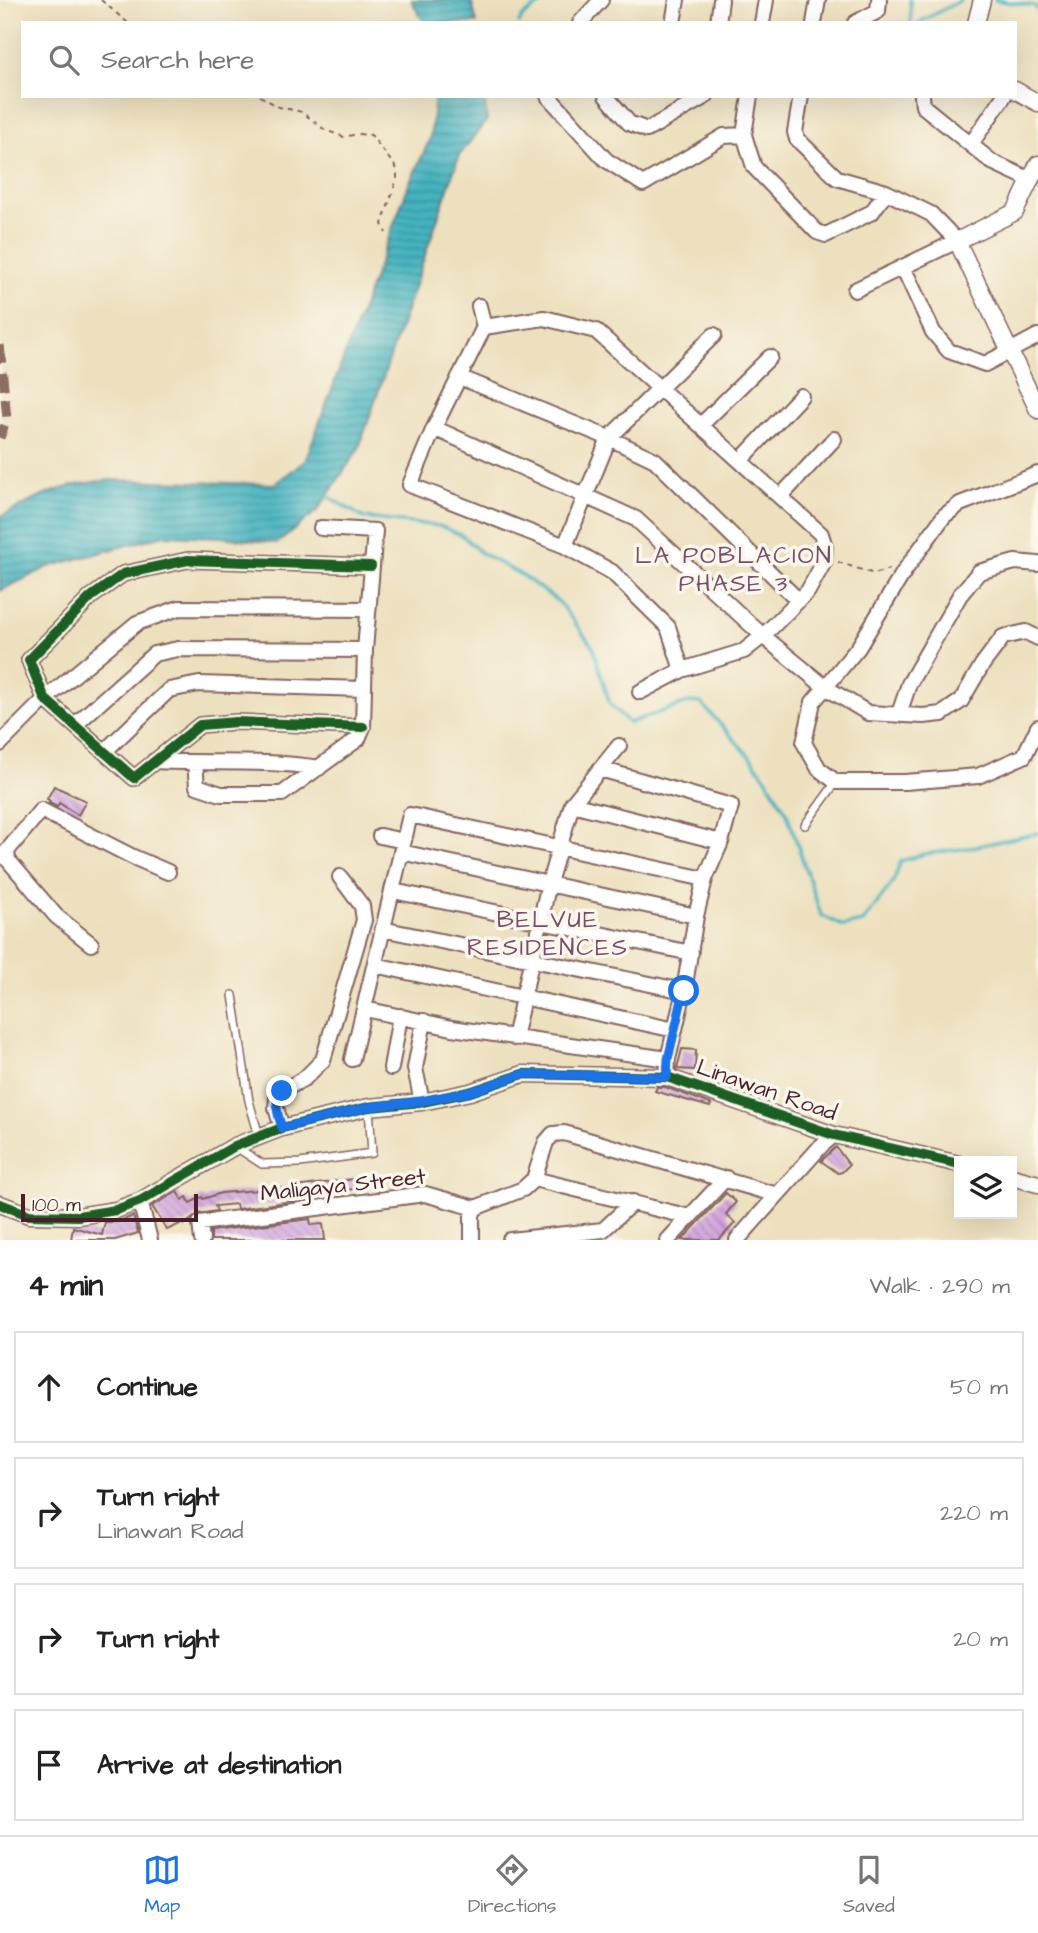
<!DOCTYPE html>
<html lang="en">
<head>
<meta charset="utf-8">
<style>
  body { margin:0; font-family:"Architects Daughter",sans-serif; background:#f2f2f2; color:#222 }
  .controls { position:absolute; right:21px; bottom:21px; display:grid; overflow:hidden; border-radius:0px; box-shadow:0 7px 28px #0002 }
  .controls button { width:63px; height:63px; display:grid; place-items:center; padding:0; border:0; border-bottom:2px solid #e0e0e0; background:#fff; color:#222; font:35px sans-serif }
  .scale { position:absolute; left:21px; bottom:18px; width:177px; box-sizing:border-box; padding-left:7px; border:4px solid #4a1f2b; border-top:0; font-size:19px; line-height:24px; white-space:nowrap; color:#4a1f2b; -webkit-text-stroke:5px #fbf7ec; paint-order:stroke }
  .stop { position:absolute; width:21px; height:21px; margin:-16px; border:5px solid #1a73e8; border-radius:50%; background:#fff }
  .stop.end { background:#1a73e8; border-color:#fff; box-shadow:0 2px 7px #0008 }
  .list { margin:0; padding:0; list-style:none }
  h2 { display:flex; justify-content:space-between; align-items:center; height:91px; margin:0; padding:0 28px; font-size:30px }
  h2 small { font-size:23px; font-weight:400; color:#767676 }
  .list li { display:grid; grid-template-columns:46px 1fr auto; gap:21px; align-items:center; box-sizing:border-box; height:112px; margin:0 14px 14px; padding:0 14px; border:2px solid #e0e0e0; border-radius:0px }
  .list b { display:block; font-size:26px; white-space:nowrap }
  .list p { margin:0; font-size:23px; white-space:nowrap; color:#767676 }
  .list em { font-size:23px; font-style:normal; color:#767676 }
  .icon { flex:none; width:38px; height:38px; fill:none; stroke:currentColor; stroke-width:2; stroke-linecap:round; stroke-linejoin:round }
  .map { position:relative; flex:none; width:1038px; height:1240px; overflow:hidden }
  .search { position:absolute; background:#fff; box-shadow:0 7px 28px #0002; left:21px; right:21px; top:21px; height:77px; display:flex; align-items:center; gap:18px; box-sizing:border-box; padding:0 24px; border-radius:0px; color:#767676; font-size:26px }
  .sheet { height:595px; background:#fff }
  nav { display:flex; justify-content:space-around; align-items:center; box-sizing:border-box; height:98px; border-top:2px solid #e0e0e0; background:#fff; font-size:19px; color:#767676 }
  nav a { display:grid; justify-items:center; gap:4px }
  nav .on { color:#1a73e8 }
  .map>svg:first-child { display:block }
  .water { fill:url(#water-rules); stroke:#476975; stroke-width:2 }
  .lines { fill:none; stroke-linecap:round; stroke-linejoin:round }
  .stream { stroke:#44b3bf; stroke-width:3.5 }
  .building { fill:url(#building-back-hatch) }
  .service-casing { stroke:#83635e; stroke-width:10 }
  .minor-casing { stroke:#83635e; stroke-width:18 }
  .tertiary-casing { stroke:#83635e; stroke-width:19 }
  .path { stroke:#83635e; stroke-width:2; stroke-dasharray:5 5; stroke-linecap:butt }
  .service { stroke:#fff; stroke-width:7 }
  .minor { stroke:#fff; stroke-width:14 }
  .tertiary { stroke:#fff; stroke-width:16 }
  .quiet { stroke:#8d6e63; stroke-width:9; stroke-dasharray:18 9; stroke-linecap:butt }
  .cycleway-casing { stroke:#fbf7ec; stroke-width:15 }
  .cycleway { stroke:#1b5e20; stroke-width:10 }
  .route { stroke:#1a73e8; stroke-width:9 }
  .labels { text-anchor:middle; stroke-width:7; stroke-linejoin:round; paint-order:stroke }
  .street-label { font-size:23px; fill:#4a1f2b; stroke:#fbf7ec }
  .neighbourhood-label { font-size:24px; letter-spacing:2px; fill:#7a4e6a; stroke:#fbf7ec }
</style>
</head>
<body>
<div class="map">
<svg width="1038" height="1240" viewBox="0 0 1038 1240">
  <defs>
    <pattern id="water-rules" width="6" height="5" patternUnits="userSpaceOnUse" patternTransform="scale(1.75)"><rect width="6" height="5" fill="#44b3bf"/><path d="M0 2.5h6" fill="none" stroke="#3b919b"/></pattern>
    <pattern id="building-back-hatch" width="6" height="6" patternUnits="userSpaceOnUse" patternTransform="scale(1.75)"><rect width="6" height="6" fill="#d2a4de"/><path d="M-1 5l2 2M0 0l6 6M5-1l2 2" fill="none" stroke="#ac85b4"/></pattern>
  </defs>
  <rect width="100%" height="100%" fill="#fbf7ec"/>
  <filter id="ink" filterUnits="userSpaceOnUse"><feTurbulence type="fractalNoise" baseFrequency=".0143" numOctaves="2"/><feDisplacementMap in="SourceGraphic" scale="14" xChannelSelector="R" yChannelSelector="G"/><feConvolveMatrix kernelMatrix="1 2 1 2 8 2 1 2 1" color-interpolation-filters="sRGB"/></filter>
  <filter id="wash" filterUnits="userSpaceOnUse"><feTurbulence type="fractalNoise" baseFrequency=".00686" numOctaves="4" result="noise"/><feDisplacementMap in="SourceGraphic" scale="28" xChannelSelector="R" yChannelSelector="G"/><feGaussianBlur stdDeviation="1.57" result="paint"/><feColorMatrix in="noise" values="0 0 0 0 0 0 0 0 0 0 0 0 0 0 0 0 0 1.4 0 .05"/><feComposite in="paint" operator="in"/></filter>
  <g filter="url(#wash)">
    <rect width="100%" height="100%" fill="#ede0be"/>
    <!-- water -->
    <path class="water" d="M411,0H471L477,23H424Z
      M435,96H484L487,120L459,156L359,448L318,510L278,543L221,537L164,535L48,567L0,591V517C41,496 64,483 111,480L274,484L305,461L409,184L430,139Z"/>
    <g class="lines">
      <!-- stream -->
      <path class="stream" d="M910,0L911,23
        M995,0L1035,6L1038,11
        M519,23L522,17L546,0
        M918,23L961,0
        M324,494L364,518L440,526L463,536L481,553L523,576L559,602L593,647L610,704L629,723L690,702L701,703L751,758L766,778L787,813L821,915L843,926L863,922L893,882L901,861L924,854L968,848L1038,833"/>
    </g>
    <g id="blocks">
      <!-- building -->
      <path class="building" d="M54,786L86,801L78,815L59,803L57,807L49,803L50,801L47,799Z
        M682,1049L696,1050L695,1070L677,1069Z
        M657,1087H665L711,1104L710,1107L655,1091Z
        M836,1147L849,1165L842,1172L838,1173L821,1161Z
        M361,1178L362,1188L293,1197V1201L237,1209L236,1204L215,1206L217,1211L198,1214L184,1225L182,1223L167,1230L152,1206L177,1192L182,1200L187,1197L190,1203L202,1197L203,1199L221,1193L296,1187Z
        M726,1193L736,1202L726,1214L735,1223L719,1240H682Z
        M133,1216L138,1233L115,1240H71L73,1227L102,1235L105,1222H118Z
        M310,1219L311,1225L323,1224L325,1240H211V1231Z"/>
    </g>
  </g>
  <g filter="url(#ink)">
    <use href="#blocks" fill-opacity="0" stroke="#83635e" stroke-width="2"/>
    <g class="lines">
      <!-- service casing -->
      <g class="service-casing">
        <path id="service" d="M805,825L836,782
          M233,995L249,1101L259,1136
          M236,1147L262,1164L300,1163L372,1153L369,1108"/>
      </g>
      <!-- minor casing -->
      <g class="minor-casing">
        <path id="minor" d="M580,23L601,0
          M673,23L677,0
          M718,23L721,0
          M762,23L766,0
          M814,23L818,0
          M855,23L878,11L879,0
          M548,96L606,160L643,184L724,136L744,135
          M606,96L629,123L647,130L706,96
          M750,96L744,135L754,167L817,232L826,235L872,212L886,192
          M801,96L795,132L797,139L837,178L886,192L931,214L957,241L855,290
          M922,96L923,106L992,162L1031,180
          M971,144L1004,96
          M903,267L933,332L949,351L985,364L1038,336
          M479,306L484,327L434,428L410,485L565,546L612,572L668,627L682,670
          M484,327L544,318L596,331L821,534L825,547L824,562L808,591L763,636L744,651L682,670L640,692
          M459,377L609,438L655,460L798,600
          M701,425L770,357
          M434,428L636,519L763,636L825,687L868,713L923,716L942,714L961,701L982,665L1003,637L1026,632L1038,638
          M740,461L801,396
          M1038,474L960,504L944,516L905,570L858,648L813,702L804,743L819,769L836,782H905L978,776L1024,756L1038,727
          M780,497L834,439
          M565,546L609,438L714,335
          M899,714L909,684L960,595L979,572L1015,562L1038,564
          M76,724L154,654L178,649L365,650
          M363,727L236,722L200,725L134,778L45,699L29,660L91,597L123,574L188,560L371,566
          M0,744L45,699L137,623L179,608L368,609
          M105,751L169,690L199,684L364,689
          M154,761C209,764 265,759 319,768
          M195,763L197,786L221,794H282L358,739L363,727L365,650L375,531L321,528
          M600,769L731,806L721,842L705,879L696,916L684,991L668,1059L667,1077
          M572,804L721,842
          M380,836L404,841
          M401,852L696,916
          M393,891L691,953
          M382,929L684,991
          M91,944L56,916L8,860L7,851L41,810L133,857L168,872
          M375,965L675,1030
          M365,1009L452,1028L668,1059
          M514,1038L549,883L572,804L619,746
          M352,1059L410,815L705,879
          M391,1068L400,1016
          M422,1102L415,1068L424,1021
          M282,1128L276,1108L277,1098L282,1091L305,1078L323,1060L364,920L362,906L340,877
          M534,1179L690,1217
          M140,1201L150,1240
          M202,1240L200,1223L425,1194L475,1208L523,1189L534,1179L546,1142L553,1134L564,1133L777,1195
          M472,1240V1215L475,1208
          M510,1240L603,1230L633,1202
          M668,1240L726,1178
          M737,1240L821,1146L834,1135"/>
      </g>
      <!-- tertiary casing -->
      <g class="tertiary-casing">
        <path id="tertiary" d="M976,23L982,0
          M1015,90L1038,103
          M1038,164L1015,212L957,241L1038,410
          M1012,1177L1038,1184
          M0,1204L29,1215L78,1216L116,1210L140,1201L235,1146L282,1128L369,1107L422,1102L470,1092L523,1074L667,1077L834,1135L959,1164"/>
      </g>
      <!-- path -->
      <path class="path" d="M101,0L128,23
        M260,96L279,107L302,112L325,130L344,137L357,134L371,135L397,169V179L382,224L386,233
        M838,562L874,574L889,569"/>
      <!-- service -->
      <use href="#service" class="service"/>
      <!-- minor -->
      <use href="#minor" class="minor"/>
      <!-- tertiary -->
      <use href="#tertiary" class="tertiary"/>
      <!-- quiet -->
      <path class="quiet" d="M0,345L7,419L0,438"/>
      <!-- cycleway casing -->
      <g class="cycleway-casing">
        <path id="cycleway" d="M363,727L236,722L200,725L134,778L45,699L29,660L91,597L123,574L188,560L371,566
          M0,1204L29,1215L78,1216L116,1210L140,1201L235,1146L282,1128L369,1107L422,1102L470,1092L523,1074L667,1077L834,1135L959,1164"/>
      </g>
      <!-- cycleway -->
      <use href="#cycleway" class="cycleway"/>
    </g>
  </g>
  <g class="lines" filter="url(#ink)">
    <!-- route -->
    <path class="route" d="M282,1091C273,1104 278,1114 282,1128L369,1107L422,1101L470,1092L523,1074L667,1077L668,1059L684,991"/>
  </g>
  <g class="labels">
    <!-- street labels -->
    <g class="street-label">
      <text transform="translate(767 1089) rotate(19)" y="8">Linawan Road</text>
      <text transform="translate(343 1184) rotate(-6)" y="8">Maligaya Street</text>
    </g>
    <!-- neighbourhood labels -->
    <g class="neighbourhood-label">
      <text x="734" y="563">LA POBLACION<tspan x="734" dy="28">PHASE 3</tspan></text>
      <text x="548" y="927">BELVUE<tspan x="548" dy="28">RESIDENCES</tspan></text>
    </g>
  </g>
</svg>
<div class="controls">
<button><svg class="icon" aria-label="layers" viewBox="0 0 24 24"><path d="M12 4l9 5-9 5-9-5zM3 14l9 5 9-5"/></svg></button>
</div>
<div class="scale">100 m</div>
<div class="stop" style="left:684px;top:991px"></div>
<div class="stop end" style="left:282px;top:1091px"></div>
<div class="search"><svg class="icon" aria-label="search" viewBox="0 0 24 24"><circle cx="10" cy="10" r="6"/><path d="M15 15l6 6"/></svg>Search here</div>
</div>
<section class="sheet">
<h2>4 min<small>Walk · 290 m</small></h2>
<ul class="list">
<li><svg class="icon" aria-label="ahead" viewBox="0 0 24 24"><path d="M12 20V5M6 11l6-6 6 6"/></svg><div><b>Continue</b></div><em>50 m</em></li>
<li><svg class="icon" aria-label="right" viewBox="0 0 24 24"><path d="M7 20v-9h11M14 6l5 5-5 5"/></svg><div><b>Turn right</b><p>Linawan Road</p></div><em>220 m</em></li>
<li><svg class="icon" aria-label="right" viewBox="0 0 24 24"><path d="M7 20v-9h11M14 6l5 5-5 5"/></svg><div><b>Turn right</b></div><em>20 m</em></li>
<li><svg class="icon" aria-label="arrive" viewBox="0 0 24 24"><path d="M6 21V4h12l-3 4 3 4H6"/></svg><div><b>Arrive at destination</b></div></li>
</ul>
</section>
<nav>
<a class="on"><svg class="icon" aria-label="map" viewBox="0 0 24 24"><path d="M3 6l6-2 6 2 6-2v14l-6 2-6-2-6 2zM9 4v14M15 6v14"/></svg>Map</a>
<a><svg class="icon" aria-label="directions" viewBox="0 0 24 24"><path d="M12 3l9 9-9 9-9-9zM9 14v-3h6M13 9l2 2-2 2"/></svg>Directions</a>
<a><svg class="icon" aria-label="saved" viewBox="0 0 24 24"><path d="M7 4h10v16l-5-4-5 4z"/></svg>Saved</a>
</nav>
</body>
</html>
